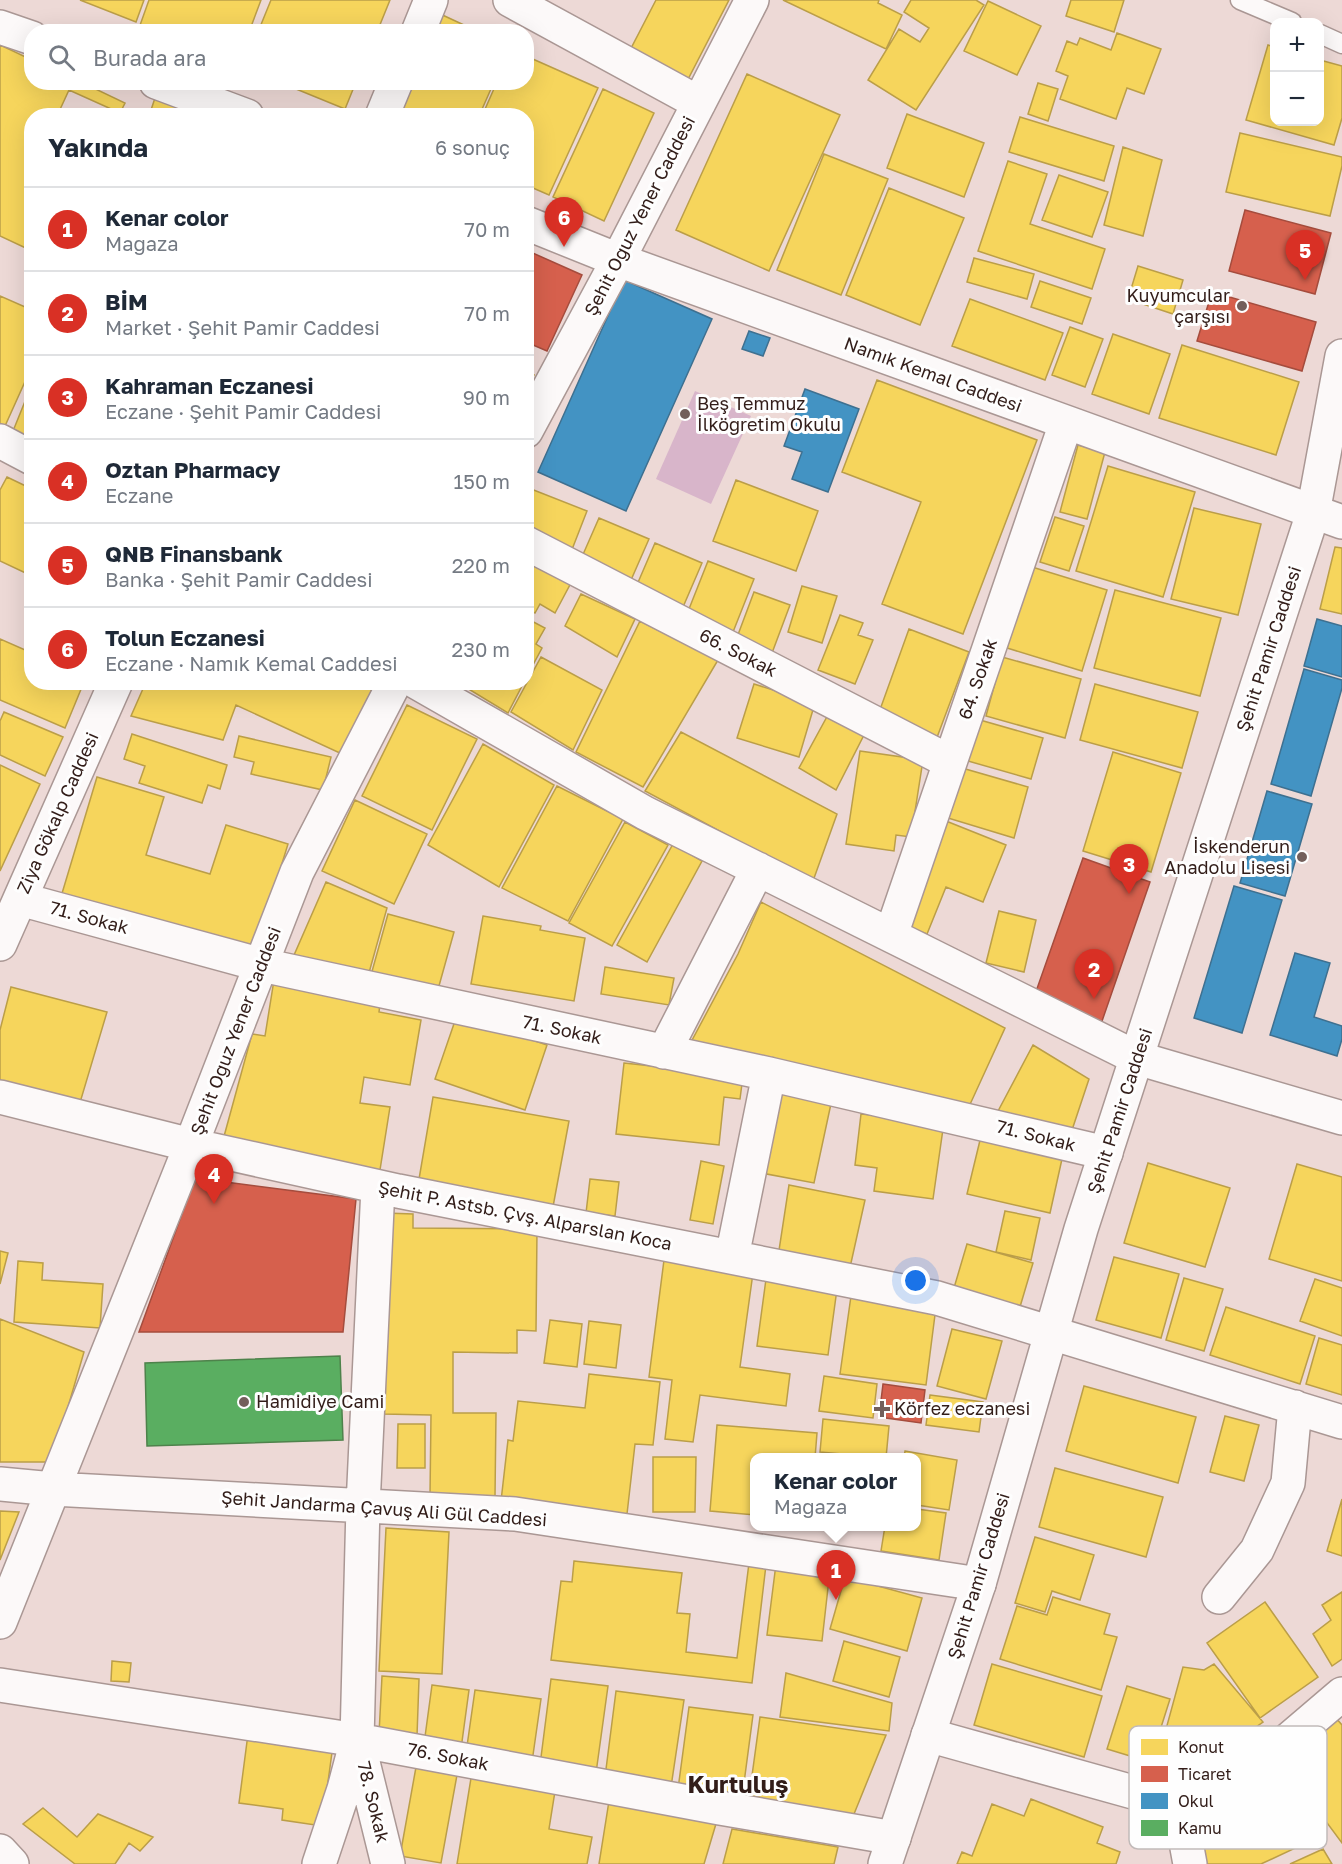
<!DOCTYPE html>
<html lang="tr">
<head>
<meta charset="utf-8">
<style>
  body { margin:0; font-family:"Golos Text",sans-serif; background:#f6f6f7; color:#1f2937 }
  .controls { position:absolute; right:18px; top:18px; display:grid; overflow:hidden; border-radius:12px; box-shadow:0 6px 24px #0002 }
  .controls button { width:54px; height:54px; display:grid; place-items:center; padding:0; border:0; border-bottom:2px solid #e0e1e3; background:#fff; color:#1f2937; font:30px sans-serif }
  .you { position:absolute; left:916px; top:1281px; width:21px; height:21px; margin:-15px; border:4px solid #fff; border-radius:50%; background:#1a73e8; box-shadow:0 0 0 9px #1a73e833 }
  .badge { display:grid; place-items:center; width:39px; height:39px; border-radius:50%; background:#d93025; color:#fff; font-size:20px; font-weight:700 }
  .pin { position:absolute; translate:-50% -50px; filter:drop-shadow(0 2px 3px #0008) }
  .pin::after { content:''; position:absolute; top:32px; width:21px; height:18px; background:inherit; clip-path:polygon(0 0,100% 0,50% 100%) }
  .popup { position:absolute; left:750px; top:1453px; width:171px; height:78px; box-sizing:border-box; display:grid; place-content:center; border-radius:12px; background:#fff; filter:drop-shadow(0 2px 4px #0005); font-size:20px; white-space:nowrap; color:#747a83 }
  .popup b { font-size:22px; color:#1f2937 }
  .popup::after { content:''; position:absolute; left:50%; top:100%; margin-left:-12px; border:12px solid transparent; border-top-color:#fff }
  .list { margin:0; padding:0; list-style:none }
  h2 { display:flex; justify-content:space-between; align-items:center; height:78px; margin:0; padding:0 24px; font-size:26px }
  h2 small { font-size:20px; font-weight:400; color:#747a83 }
  .list li { display:grid; grid-template-columns:39px 1fr auto; gap:18px; align-items:center; box-sizing:border-box; height:84px; padding:0 24px; border-top:2px solid #e0e1e3 }
  .list b { display:block; font-size:22px; white-space:nowrap }
  .list p { margin:0; font-size:20px; white-space:nowrap; color:#747a83 }
  .list em { font-size:20px; font-style:normal; color:#747a83 }
  .icon { flex:none; width:33px; height:33px; fill:none; stroke:currentColor; stroke-width:2; stroke-linecap:round; stroke-linejoin:round }
  .map { position:relative; flex:none; width:1342px; height:1864px; overflow:hidden }
  .search { position:absolute; background:#fff; box-shadow:0 6px 24px #0002; left:24px; top:24px; width:510px; height:66px; display:flex; align-items:center; gap:15px; box-sizing:border-box; padding:0 21px; border-radius:24px; color:#747a83; font-size:22px }
  .panel { position:absolute; background:#fff; box-shadow:0 6px 24px #0002; left:24px; top:108px; width:510px; height:582px; border-radius:24px }
  .map>svg:first-child { display:block }
  .green { fill:#d8b5ca }
  .homes { fill:#f6d55c; stroke:#bb9e48; stroke-width:1.5 }
  .shops { fill:#d6604d; stroke:#a54c3d; stroke-width:1.5 }
  .schools { fill:#4393c3; stroke:#3e7090; stroke-width:1.5 }
  .public { fill:#5aae61; stroke:#4e824b; stroke-width:1.5 }
  .lines { fill:none; stroke-linecap:round; stroke-linejoin:round }
  .service-casing { stroke:#aa9794; stroke-width:21 }
  .minor-casing { stroke:#aa9794; stroke-width:36 }
  .tertiary-casing { stroke:#aa9794; stroke-width:36 }
  .secondary-casing { stroke:#aa9794; stroke-width:36 }
  .service { stroke:#fcf9f9; stroke-width:18 }
  .minor { stroke:#fcf9f9; stroke-width:33 }
  .tertiary { stroke:#fcf9f9; stroke-width:33 }
  .secondary { stroke:#fcf9f9; stroke-width:33 }
  .poi-dot { fill:#735f5b; stroke:#fefefe; stroke-width:2 }
  .labels { text-anchor:middle; stroke-width:6; stroke-linejoin:round; paint-order:stroke }
  .street-label { font-size:18px; fill:#321d19; stroke:#fefefe }
  .poi-label { font-size:18px; fill:#321d19; stroke:#fefefe; text-anchor:start }
  .district-label { font-size:24px; font-weight:bold; fill:#321d19; stroke:#fefefe }
  .key { fill:#fefefe; stroke:#c1bab9; stroke-width:1.5 }
  .key-label { font-size:16px; fill:#321d19 }
</style>
</head>
<body>
<div class="map">
<svg width="1342" height="1864" viewBox="0 0 1342 1864">
  <rect width="100%" height="100%" fill="#edd9d6"/>
  <!-- green -->
  <path class="green" d="M695,391L751,416L711,504L656,479Z"/>
  <!-- homes -->
  <path class="homes" d="M80,0H144L136,22Z
    M149,0H261L249,32H149L139,28Z
    M271,0H390L377,32H258Z
    M656,0H729L684,87L626,58Z
    M783,0H879L878,3L902,15L886,49Z
    M911,0H976L984,5L916,110L868,80L899,29L920,42L929,28L904,12Z
    M1071,0H1124L1114,32L1066,16Z
    M988,1L1041,26L1017,75L964,51Z
    M436,12L479,32H427Z
    M1117,33L1161,49L1144,94L1127,88L1116,119L1060,99L1068,76L1056,71L1067,41L1077,45L1080,38L1111,50Z
    M0,45L32,60V82H81L125,103L120,113L69,90L57,116H32L30,250L0,236Z
    M1268,45L1274,47V122H1320V60L1342,66V118L1334,145L1246,120Z
    M526,56L598,88L549,195L526,185V116H482L497,82H526Z
    M747,74L840,115L769,271L676,230Z
    M279,82H356L345,109Z
    M404,82H494L479,116H389Z
    M1038,83L1058,89L1048,121L1028,114Z
    M603,89L654,113L604,221L553,197Z
    M155,98L208,116H149Z
    M907,114L984,143L964,197L887,168Z
    M1020,117L1114,146L1104,181L1009,152Z
    M1240,133L1342,157V166L1330,216L1226,192Z
    M1123,147L1162,160L1143,236L1104,225Z
    M824,154L888,179L841,295L777,270Z
    M1008,161L1047,174L1030,224L1105,249L1092,289L978,251Z
    M1059,175L1108,192L1092,237L1042,220Z
    M889,188L964,218L920,325L846,295Z
    M974,258L1034,274L1027,299L967,282Z
    M1138,266L1183,280L1173,314L1128,299Z
    M1040,281L1091,298L1082,324L1031,307Z
    M0,296L32,310V366L5,426L0,424Z
    M970,299L1063,333L1045,380L952,346Z
    M1070,327L1103,339L1085,387L1052,375Z
    M1113,334L1170,354L1149,414L1092,394Z
    M1182,345L1299,382L1276,455L1159,418Z
    M526,372L534,375L526,390Z
    M877,380L1037,440L963,634L882,604L921,502L842,472Z
    M32,384V444L11,436Z
    M1078,445L1105,452L1087,519L1060,512Z
    M1108,466L1195,492L1163,597L1076,571Z
    M7,477L32,489V576L0,561V490Z
    M736,480L818,511L796,571L713,541Z
    M526,487L587,511L571,552L526,534Z
    M1194,508L1261,524L1238,615L1171,599Z
    M1055,517L1084,526L1069,571L1040,562Z
    M599,518L649,539L631,580L581,559Z
    M655,543L702,563L683,607L636,587Z
    M1335,547L1342,548V614L1320,609Z
    M526,556L573,579L555,613L540,604L535,613L526,608Z
    M708,561L754,579L733,632L687,614Z
    M1032,567L1107,590L1082,671L1007,648Z
    M802,586L837,596L822,643L788,632Z
    M1115,590L1221,618L1200,696L1094,668Z
    M754,592L790,605L772,653L736,640Z
    M581,594L635,619L617,657L565,626Z
    M840,615L863,623L858,635L873,640L855,684L818,670Z
    M526,618L545,628L536,644L542,648L526,678Z
    M640,621L718,660L643,787L576,752Z
    M909,629L969,652L936,740L877,718Z
    M0,639L32,653V682H84L65,728L0,700Z
    M541,657L602,690L573,750L511,712Z
    M1002,657L1081,679L1065,738L986,716Z
    M146,682H358L373,691L342,754L236,705L223,740L131,716Z
    M457,682H524L508,713Z
    M754,684L815,703L799,757L737,738Z
    M1095,684L1198,712L1182,768L1080,740Z
    M407,705L477,739L432,830L362,796Z
    M4,712L63,737L45,776L0,755V721Z
    M829,713L865,733L836,790L799,768Z
    M980,720L1043,738L1031,779L968,761Z
    M681,732L837,814L813,881L645,791Z
    M132,734L227,765L220,789L208,785L202,803L139,783L145,766L124,759Z
    M239,736L331,757L323,790L251,774L254,762L234,757Z
    M483,744L554,785L499,887L428,845Z
    M860,751L923,760L911,837L896,835L894,851L846,844Z
    M1113,752L1181,773L1151,872L1083,851Z
    M0,765L40,784L0,871Z
    M962,768L1028,787L1014,838L948,818Z
    M97,777L164,797L146,855L210,874L226,825L288,844L253,958L60,900Z
    M557,786L623,819L568,921L502,888Z
    M355,800L427,834L394,904L322,871Z
    M946,821L1006,845L983,902L946,887L927,934L904,925Z
    M625,822L668,845L612,946L569,923Z
    M673,844L702,861L647,962L617,945Z
    M326,882L387,908L367,980L291,962Z
    M761,902L1005,1028L967,1111L690,1044L738,954Z
    M999,911L1036,920L1024,972L986,963Z
    M388,914L454,932L437,993L371,975Z
    M483,916L541,926L540,930L585,938L574,1001L471,984Z
    M605,967L674,978L669,1005L601,994Z
    M274,980L381,997L379,1012L421,1020L410,1085L364,1077L360,1103L390,1107L379,1176L223,1140L252,1034L265,1036Z
    M11,987L107,1012L79,1106L0,1090V1030Z
    M457,1015L547,1045L525,1110L435,1079Z
    M1033,1045L1089,1079L1070,1136L997,1113Z
    M624,1063L743,1076L740,1099L724,1097L719,1145L616,1134Z
    M775,1087L832,1099L814,1183L756,1172Z
    M433,1097L569,1121L552,1212L418,1185Z
    M861,1114L944,1122L933,1199L874,1191L877,1168L855,1165Z
    M982,1132L1064,1150L1050,1213L967,1194Z
    M701,1161L724,1166L713,1224L690,1220Z
    M1148,1163L1230,1188L1205,1267L1124,1243Z
    M1297,1164L1342,1177V1281L1269,1259Z
    M590,1179L619,1182L615,1216L586,1213Z
    M789,1185L865,1200L849,1272L778,1257Z
    M1005,1211L1040,1218L1031,1260L996,1252Z
    M385,1213L413,1214V1228L537,1229L536,1331L517,1330V1353L453,1352V1413H496L495,1497L430,1496L431,1415L383,1414Z
    M967,1244L1033,1263L1017,1317L951,1298Z
    M0,1251L8,1253L0,1284Z
    M1114,1257L1179,1274L1161,1338L1096,1320Z
    M664,1260L753,1273L740,1367L790,1374L786,1406L700,1395L693,1442L665,1439L672,1380L649,1377Z
    M18,1261L43,1263L42,1280L103,1284L100,1328L14,1322Z
    M1184,1278L1223,1289L1204,1351L1166,1340Z
    M766,1279L837,1289L828,1355L757,1346Z
    M1315,1279L1342,1288V1336L1300,1321Z
    M851,1296L936,1307L926,1385L840,1374Z
    M1226,1307L1315,1336L1300,1384L1210,1355Z
    M0,1319L84,1352L52,1462H0Z
    M550,1320L582,1324L577,1367L544,1363Z
    M589,1321L621,1325L616,1368L584,1364Z
    M952,1329L1002,1341L986,1399L937,1386Z
    M1319,1338L1342,1345V1395L1306,1384Z
    M589,1374L660,1382L653,1445L635,1444L627,1514L501,1501L508,1440L513,1441L518,1401L585,1408Z
    M824,1376L877,1384L873,1418L819,1411Z
    M1084,1386L1196,1417L1178,1483L1066,1451Z
    M930,1395L983,1402L979,1432L926,1425Z
    M1225,1416L1259,1425L1244,1481L1210,1472Z
    M823,1419L889,1426L886,1458L820,1452Z
    M398,1424H425V1468H397Z
    M717,1425L817,1433L815,1458H755V1515L710,1511Z
    M905,1451L957,1460L949,1510L917,1505V1458H904Z
    M653,1457H696L695,1512H653Z
    M1055,1468L1163,1497L1146,1557L1039,1527Z
    M1342,1499V1556L1327,1551Z
    M917,1509L946,1513L939,1560L881,1551L885,1526H917Z
    M0,1511L19,1512L0,1560Z
    M386,1528L449,1532L442,1674L379,1671Z
    M1035,1537L1094,1555L1080,1600L1052,1591L1045,1612L1015,1603Z
    M574,1561L682,1573L677,1613L690,1614L686,1652L737,1658L749,1563L766,1565L752,1683L551,1660L561,1581L572,1582Z
    M776,1564L830,1570L822,1641L767,1635Z
    M845,1577L922,1598L907,1651L830,1629Z
    M1342,1592V1659L1332,1666L1313,1634L1331,1620L1322,1605Z
    M1053,1597L1110,1614L1104,1634L1117,1637L1101,1690L1000,1659L1017,1606L1047,1615Z
    M1265,1602L1318,1677L1260,1718L1207,1643Z
    M844,1641L900,1657L889,1697L833,1681Z
    M112,1661L131,1663L129,1682L111,1681Z
    M992,1664L1102,1696L1084,1757L974,1725Z
    M1214,1664L1263,1722L1189,1774L1154,1773L1183,1667L1204,1670Z
    M786,1673L892,1703L889,1731L780,1717Z
    M382,1676L419,1679L417,1736L379,1734Z
    M551,1679L608,1686L596,1773L540,1765Z
    M432,1685L469,1690L461,1749L424,1744Z
    M1127,1686L1170,1699L1150,1762L1107,1749Z
    M475,1690L541,1699L532,1762L466,1753Z
    M616,1691L684,1700L671,1787L605,1777Z
    M689,1707L753,1715L742,1798L678,1789Z
    M760,1717L886,1735L852,1819L748,1805Z
    M1335,1717L1342,1725V1843L1279,1758Z
    M248,1734L333,1745L322,1826L282,1820L283,1809L239,1803Z
    M418,1756L459,1764L441,1863L400,1856Z
    M1271,1769L1295,1801L1287,1811L1304,1844L1261,1864H1199L1206,1835L1228,1799Z
    M472,1772L556,1785L549,1829L592,1837L587,1864H457Z
    M1031,1799L1103,1827L1097,1843L1120,1852L1116,1864H957L962,1852L972,1856L992,1804L1024,1816Z
    M609,1801L718,1817L704,1864H599Z
    M43,1808L77,1837L98,1814L153,1837L140,1851L129,1843L115,1864H75L23,1824Z
    M732,1829L838,1847L834,1864H723Z
    M1323,1849L1332,1864H1290Z"/>
  <!-- shops -->
  <path class="shops" d="M1245,210L1331,233L1315,294L1229,271Z
    M526,250L582,275L547,351L526,342Z
    M1212,292L1316,322L1302,371L1197,341Z
    M1083,858L1150,882L1101,1024L1033,1000Z
    M195,1178L356,1199L343,1332H139Z
    M883,1384L925,1390L921,1423L879,1417Z"/>
  <!-- schools -->
  <path class="schools" d="M624,280L712,319L626,511L538,472Z
    M749,331L770,338L763,356L742,349Z
    M805,389L859,409L828,492L792,479L802,452L784,446Z
    M1317,619L1342,626V677L1304,666Z
    M1304,669L1342,680V688L1311,796L1271,784Z
    M1267,791L1312,804L1285,896L1240,883Z
    M1234,886L1282,900L1242,1033L1194,1018Z
    M1295,953L1330,963L1314,1017L1342,1026V1039L1337,1056L1270,1035Z"/>
  <!-- public -->
  <path class="public" d="M340,1356L343,1440L147,1446L145,1363Z"/>
  <g class="lines">
    <!-- service casing -->
    <g class="service-casing">
      <path id="service" d="M1240,0L1292,22
        M1320,34L1342,44"/>
    </g>
    <!-- minor casing -->
    <g class="minor-casing">
      <path id="minor" d="M510,0L699,103
        M0,27L32,38
        M418,32L431,0
        M156,82L247,116
        M382,116L396,82
        M526,223L618,260L1342,522
        M526,431L618,260L752,0
        M0,441L32,458
        M526,543L950,762
        M416,682L645,813L1137,1058L1342,1118
        M20,899L262,965L769,1074L1106,1153
        M891,935L1066,423
        M0,944L116,682
        M664,1052L758,869
        M0,1097L191,1145L398,1191L937,1298L1342,1422
        M732,1257L769,1074
        M0,1484L53,1489L515,1514L979,1584
        M1219,1597L1257,1550L1288,1483L1295,1407
        M0,1622L191,1145L297,872L395,682
        M0,1685L357,1740L720,1808L894,1838
        M928,1735L1151,1797L1178,1799L1199,1797L1281,1746L1342,1694
        M358,1742L388,1864
        M1178,1799L1190,1864
        M319,1864L344,1789L357,1740L363,1506L378,1187"/>
    </g>
    <!-- tertiary casing -->
    <g class="tertiary-casing">
      <path id="tertiary" d="M885,1864L979,1584L1081,1229L1313,513L1342,356"/>
    </g>
    <!-- secondary casing -->
    <g class="secondary-casing">
      <path id="secondary" d="M0,1851L12,1864"/>
    </g>
    <!-- service -->
    <use href="#service" class="service"/>
    <!-- minor -->
    <use href="#minor" class="minor"/>
    <!-- tertiary -->
    <use href="#tertiary" class="tertiary"/>
    <!-- secondary -->
    <use href="#secondary" class="secondary"/>
  </g>
  <!-- markers -->
  <g class="poi-dot">
    <circle cx="1242" cy="306" r="6"/>
    <circle cx="685" cy="414" r="6"/>
    <circle cx="1302" cy="857" r="6"/>
    <circle cx="244" cy="1402" r="6"/>
    <path d="M879 1400h6v6h6v6h-6v6h-6v-6h-6v-6h6z"/>
  </g>
  <g class="labels">
    <!-- street labels -->
    <g class="street-label">
      <text transform="translate(640 216) rotate(-63)" y="6">Şehit Oğuz Yener Caddesi</text>
      <text transform="translate(933 375) rotate(20)" y="6">Namık Kemal Caddesi</text>
      <text transform="translate(1269 649) rotate(-72)" y="6">Şehit Pamir Caddesi</text>
      <text transform="translate(738 653) rotate(27)" y="6">66. Sokak</text>
      <text transform="translate(978 679) rotate(-71)" y="6">64. Sokak</text>
      <text transform="translate(58 813) rotate(-66)" y="6">Ziya Gökalp Caddesi</text>
      <text transform="translate(89 918) rotate(15)" y="6">71. Sokak</text>
      <text transform="translate(562 1030) rotate(12)" y="6">71. Sokak</text>
      <text transform="translate(236 1031) rotate(-69)" y="6">Şehit Oğuz Yener Caddesi</text>
      <text transform="translate(1120 1111) rotate(-72)" y="6">Şehit Pamir Caddesi</text>
      <text transform="translate(1036 1136) rotate(14)" y="6">71. Sokak</text>
      <text transform="translate(525 1216) rotate(11)" y="6">Şehit P. Astsb. Çvş. Alparslan Koca</text>
      <text transform="translate(384 1509) rotate(4)" y="6">Şehit Jandarma Çavuş Ali Gül Caddesi</text>
      <text transform="translate(979 1576) rotate(-73)" y="6">Şehit Pamir Caddesi</text>
      <text transform="translate(448 1757) rotate(11)" y="6">76. Sokak</text>
      <text transform="translate(373 1802) rotate(76)" y="6">78. Sokak</text>
    </g>
    <!-- poi labels -->
    <g class="poi-label">
      <text x="1230" y="302" text-anchor="end">Kuyumcular<tspan x="1230" dy="21">çarşısı</tspan></text>
      <text x="697" y="410">Beş Temmuz<tspan x="697" dy="21">İlköğretim Okulu</tspan></text>
      <text x="1290" y="853" text-anchor="end">İskenderun<tspan x="1290" dy="21">Anadolu Lisesi</tspan></text>
      <text x="256" y="1408">Hamidiye Cami</text>
      <text x="894" y="1415">Körfez eczanesi</text>
    </g>
    <!-- district labels -->
    <g class="district-label">
      <text x="738" y="1793">Kurtuluş</text>
    </g>
  </g>
  <!-- legend -->
  <rect x="1129" y="1726" width="198" height="123" rx="9" class="key"/>
  <rect x="1141" y="1739" width="27" height="16" fill="#f6d55c"/>
  <rect x="1141" y="1766" width="27" height="16" fill="#d6604d"/>
  <rect x="1141" y="1793" width="27" height="16" fill="#4393c3"/>
  <rect x="1141" y="1820" width="27" height="16" fill="#5aae61"/>
  <g class="key-label">
    <text x="1178" y="1753">Konut</text>
    <text x="1178" y="1780">Ticaret</text>
    <text x="1178" y="1807">Okul</text>
    <text x="1178" y="1834">Kamu</text>
  </g>
</svg>
<div class="controls">
<button>+</button>
<button>−</button>
</div>
<div class="you"></div>
<div class="pin badge" style="left:836px;top:1600px">1</div>
<div class="popup"><b>Kenar color</b>Mağaza</div>
<div class="pin badge" style="left:1094px;top:999px">2</div>
<div class="pin badge" style="left:1129px;top:894px">3</div>
<div class="pin badge" style="left:214px;top:1204px">4</div>
<div class="pin badge" style="left:1305px;top:280px">5</div>
<div class="pin badge" style="left:564px;top:247px">6</div>
<div class="search"><svg class="icon" aria-label="search" viewBox="0 0 24 24"><circle cx="10" cy="10" r="6"/><path d="M15 15l6 6"/></svg>Burada ara</div>
<section class="panel">
<h2>Yakında<small>6 sonuç</small></h2>
<ul class="list">
<li><span class="badge">1</span><div><b>Kenar color</b><p>Mağaza</p></div><em>70 m</em></li>
<li><span class="badge">2</span><div><b>BİM</b><p>Market · Şehit Pamir Caddesi</p></div><em>70 m</em></li>
<li><span class="badge">3</span><div><b>Kahraman Eczanesi</b><p>Eczane · Şehit Pamir Caddesi</p></div><em>90 m</em></li>
<li><span class="badge">4</span><div><b>Oztan Pharmacy</b><p>Eczane</p></div><em>150 m</em></li>
<li><span class="badge">5</span><div><b>QNB Finansbank</b><p>Banka · Şehit Pamir Caddesi</p></div><em>220 m</em></li>
<li><span class="badge">6</span><div><b>Tolun Eczanesi</b><p>Eczane · Namık Kemal Caddesi</p></div><em>230 m</em></li>
</ul>
</section>
</div>
</body>
</html>
